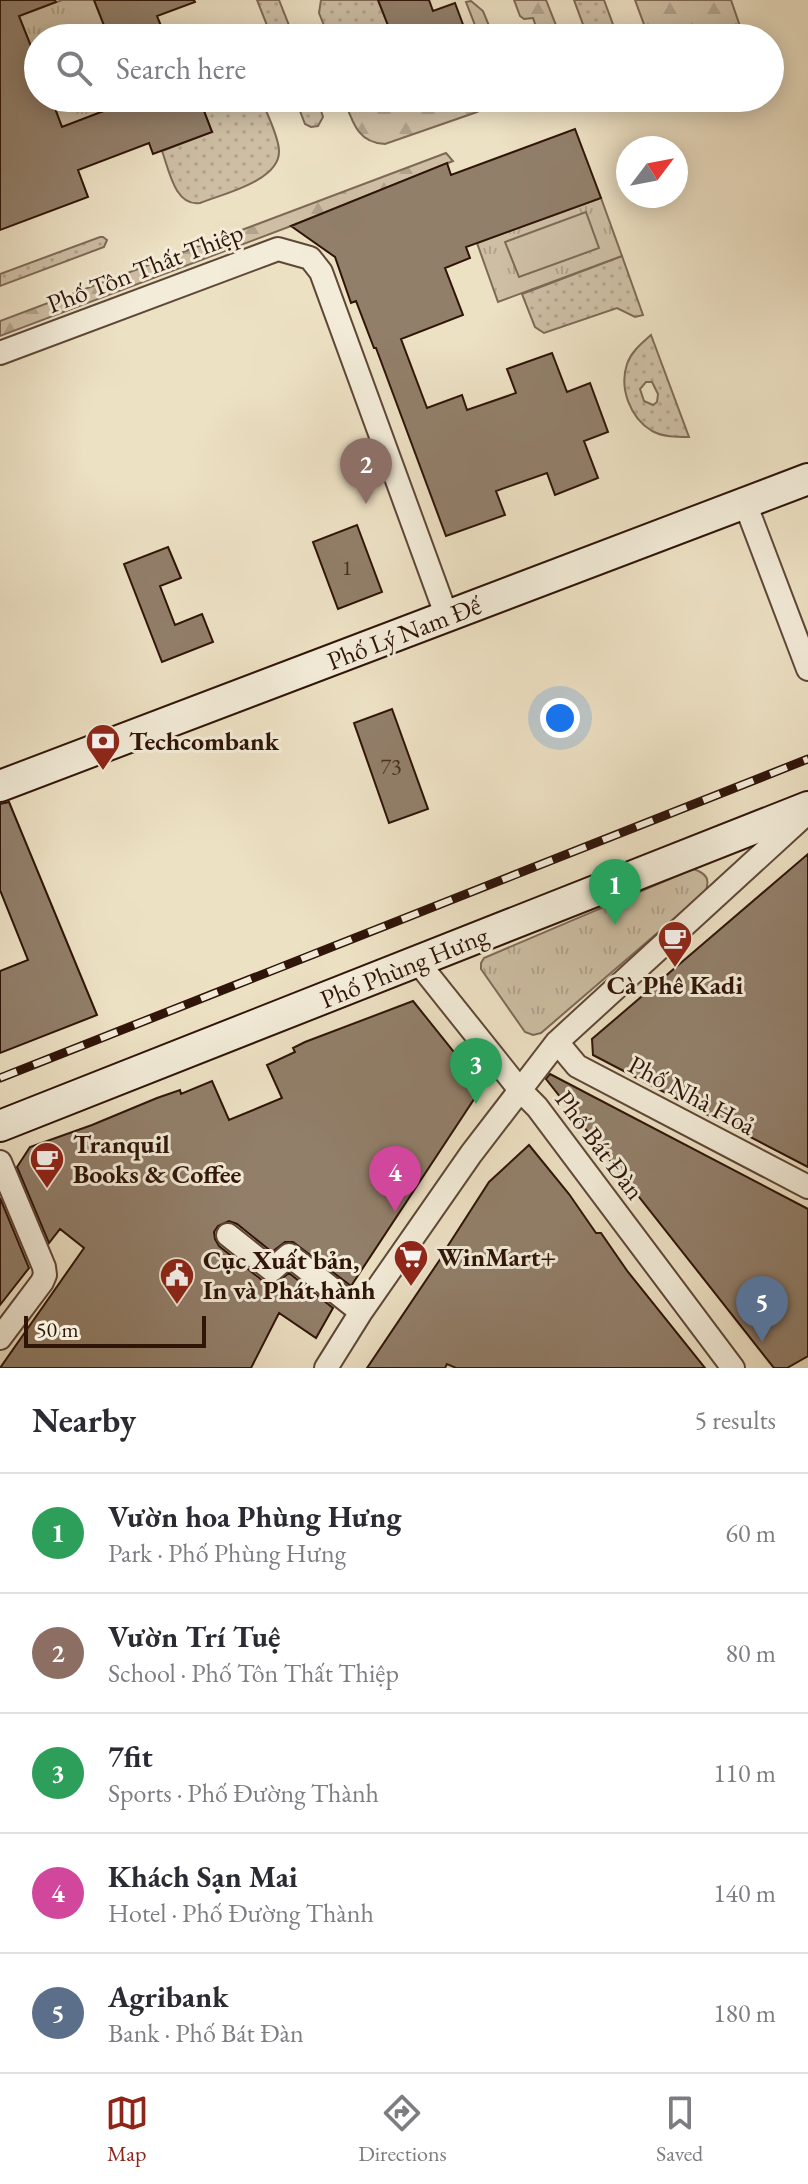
<!DOCTYPE html>
<html lang="en">
<head>
<meta charset="utf-8">
<style>
  body { margin:0; font-family:"EB Garamond",serif; background:#f7f7f7; color:#2b2b33 }
  .compass { position:absolute; left:616px; top:136px; width:72px; height:72px; border-radius:50%; background:#fff; box-shadow:0 4px 20px #0003; rotate:58deg }
  .scale { position:absolute; left:24px; bottom:20px; width:182px; box-sizing:border-box; padding-left:8px; border:4px solid #2f1408; border-top:0; font-size:22px; line-height:28px; white-space:nowrap; color:#2f1408; -webkit-text-stroke:6px #f3ecd9; paint-order:stroke }
  .you { position:absolute; left:560px; top:718px; width:28px; height:28px; margin:-20px; border:6px solid #fff; border-radius:50%; background:#1a73e8; box-shadow:0 0 0 12px #1a73e833 }
  .badge { display:grid; place-items:center; width:52px; height:52px; border-radius:50%; background:#8f2418; color:#fff; font-size:26px; font-weight:700 }
  .pin { position:absolute; translate:-50% -66px; filter:drop-shadow(0 2px 4px #0008) }
  .pin::after { content:''; position:absolute; top:42px; width:28px; height:24px; background:inherit; clip-path:polygon(0 0,100% 0,50% 100%) }
  .list { margin:0; padding:0; list-style:none }
  h2 { display:flex; justify-content:space-between; align-items:center; height:104px; margin:0; padding:0 32px; font-size:34px }
  h2 small { font-size:26px; font-weight:400; color:#7c7c81 }
  .list li { display:grid; grid-template-columns:52px 1fr auto; gap:24px; align-items:center; box-sizing:border-box; height:120px; padding:0 32px; border-top:2px solid #e1e1e2 }
  .list b { display:block; font-size:30px; white-space:nowrap }
  .list p { margin:0; font-size:26px; white-space:nowrap; color:#7c7c81 }
  .list em { font-size:26px; font-style:normal; color:#7c7c81 }
  .icon { flex:none; width:44px; height:44px; fill:none; stroke:currentColor; stroke-width:2; stroke-linecap:round; stroke-linejoin:round }
  .map { position:relative; flex:none; width:808px; height:1368px; overflow:hidden }
  .search { position:absolute; background:#fff; box-shadow:0 4px 20px #0003; left:24px; right:24px; top:24px; height:88px; display:flex; align-items:center; gap:20px; box-sizing:border-box; padding:0 28px; border-radius:44px; color:#7c7c81; font-size:30px }
  .sheet { height:704px; background:#fff }
  nav { display:flex; justify-content:space-around; align-items:center; box-sizing:border-box; height:112px; border-top:2px solid #e1e1e2; background:#fff; font-size:22px; color:#7c7c81 }
  nav a { display:grid; justify-items:center; gap:4px }
  nav .on { color:#8f2418 }
  .map>svg:first-child { display:block }
  .grass { fill:url(#grass-dots); stroke:#7e6956; stroke-width:2; fill-rule:evenodd }
  .forest { fill:url(#forest-firs); stroke:#7e6956; stroke-width:2 }
  .park { fill:url(#park-tufts); stroke:#7e6956; stroke-width:2 }
  .pitch { fill:#cdbea4; stroke:#7e6956; stroke-width:2 }
  .building { fill:#927f6a; stroke:#2f1408; stroke-width:2 }
  .lines { fill:none; stroke-linecap:round; stroke-linejoin:round }
  .street-casing { stroke:#5e4737; stroke-width:26 }
  .secondary-casing { stroke:#2f1408; stroke-width:34 }
  .street { stroke:#f3ecd9; stroke-width:22 }
  .secondary { stroke:#f3ecd9; stroke-width:30 }
  .rail-casing { stroke:#2f1408; stroke-width:9 }
  .rail { stroke:#f3ecd9; stroke-width:6; stroke-dasharray:18; stroke-linecap:butt }
  .labels { text-anchor:middle; stroke-width:6; stroke-linejoin:round; paint-order:stroke }
  .number-label { font-size:22px; fill:#482f20 }
  .street-label { font-size:26px; fill:#2f1408; stroke:#f3ecd9 }
  .poi-label { font-size:26px; font-weight:bold; fill:#2f1408; stroke:#f3ecd9; text-anchor:start }
</style>
</head>
<body>
<div class="map">
<svg width="808" height="1368" viewBox="0 0 808 1368">
  <defs>
    <pattern id="grass-dots" width="8" height="8" patternUnits="userSpaceOnUse" patternTransform="scale(2)"><rect width="8" height="8" fill="#cdbea4"/><path d="M2 2h.1M6 6h.1" fill="none" stroke="#b0a28c" stroke-width="1.8" stroke-linecap="round"/></pattern>
    <pattern id="forest-firs" width="22" height="20" patternUnits="userSpaceOnUse" patternTransform="scale(2)"><rect width="22" height="20" fill="#cdbea4"/><path d="M5 1l3.5 6h-7zM16 11l3.5 6h-7z" fill="#b0a28c"/></pattern>
    <pattern id="park-tufts" width="24" height="20" patternUnits="userSpaceOnUse" patternTransform="scale(2)"><rect width="24" height="20" fill="#cdbea4"/><path d="M3 7l-1-3M5 7V3M7 7l1-3M15 17l-1-3M17 17v-4M19 17l1-3" fill="none" stroke="#b0a28c"/></pattern>
  </defs>
  <rect width="100%" height="100%" fill="#ede1c4"/>
  <filter id="stains"><feTurbulence type="fractalNoise" baseFrequency=".0025" numOctaves="4"/><feColorMatrix values="0 0 0 0 .2 0 0 0 0 .09 0 0 0 0 .02 0 0 0 .5 -.17"/></filter>
  <radialGradient id="worn" r=".72"><stop offset=".6" stop-color="#630" stop-opacity="0"/><stop offset="1" stop-color="#630" stop-opacity=".3"/></radialGradient>
  <!-- grass -->
  <path class="grass" d="M257,0H279L294,38H272Z
    M321,0H378L389,27L360,38H329L319,13Z
    M574,0H604L618,38H588Z
    M199,98H261C266,113 279,136 279,151C280,181 222,194 200,203C175,207 169,170 162,151L212,132Z
    M295,98H317L323,117L318,126L311,127L305,124Z
    M100,237H103L107,240L104,247L0,286V274Z
    M622,256L643,315L635,317L617,308L544,333L535,327L522,294Z
    M651,335L689,437C676,437 663,437 652,431C630,418 619,388 627,364C631,352 641,344 651,335ZM646,382H652L658,394L657,402L653,405L644,401L640,389Z"/>
  <!-- forest -->
  <path class="forest" d="M514,0H546L561,38H540L533,18L524,19L520,16Z
    M635,0H731L744,38H649Z
    M471,1L483,11L494,38H480L466,2Z
    M357,98H494L490,104L477,112L385,144C359,143 353,124 345,102Z
    M446,153L453,161L291,226L0,336V321Z"/>
  <!-- park -->
  <path class="park" d="M62,0H94L109,38H38V64L19,16Z
    M51,98H132L133,100L62,127Z
    M601,198L622,256L498,302L477,243Z
    M693,869C706,873 711,879 705,892L541,1033L533,1035L525,1032L481,969V963L484,958Z"/>
  <!-- pitch -->
  <path class="pitch" d="M586,212L599,248L519,277L505,242Z"/>
  <!-- building -->
  <path class="building" d="M0,0H55L56,2L19,16L38,64V98H51L62,127L138,98H199L212,132L153,154L149,143L78,170L88,197L0,230Z
    M94,0H194L195,2L157,16L166,38H109Z
    M378,0H429L433,11L455,3L468,38H393Z
    M575,129L601,198L466,247L470,258L445,268L463,315L401,339L427,408L462,395L467,410L516,393L507,369L552,353L567,392L590,383L608,432L584,441L598,478L555,495L547,473L496,491L505,515L446,536L376,348H374L356,301L351,303L335,257L291,226L447,163L451,175Z
    M357,525L382,592L338,609L313,542Z
    M168,547L181,578L160,586L175,625L202,614L213,642L162,662L124,564Z
    M392,709L428,809L389,823L354,723Z
    M9,802L97,1015L0,1053V971L28,960L0,890V804Z
    M808,854V1167L593,1055L592,1039Z
    M413,1001L482,1087L351,1286L293,1242H285L272,1252L237,1224L229,1221L218,1226L214,1232L215,1239L219,1246L263,1281L270,1284L276,1283L289,1273L333,1308L316,1338L279,1313L251,1368H0L84,1248L60,1229L49,1243L17,1167L30,1147L92,1125L157,1098L180,1090L181,1094L212,1081L229,1120L282,1098L267,1065L295,1052L293,1048L305,1042Z
    M550,1074L808,1209V1356L787,1368H774L546,1079Z
    M529,1145L569,1194L596,1233H601L628,1272L705,1368H456L447,1364L445,1368H367L443,1255H442L489,1182Z
    M0,1198L29,1268L0,1305Z"/>
  <g class="lines">
    <!-- street casing -->
    <g class="street-casing">
      <path id="street" d="M0,353L278,249L310,258L321,272L447,617
        M745,503L808,669
        M417,961L520,1090L537,1107L733,1368
        M557,1042L577,1066L808,1187
        M0,1162L44,1267L45,1275L42,1282L0,1338
        M228,1235L272,1270L289,1255L361,1312
        M326,1368L361,1312L471,1154L557,1042L807,813"/>
    </g>
    <!-- secondary casing -->
    <g class="secondary-casing">
      <path id="secondary" d="M0,786L808,479
        M0,1126L808,807"/>
    </g>
    <!-- street -->
    <use href="#street" class="street"/>
    <!-- secondary -->
    <use href="#secondary" class="secondary"/>
    <!-- rail casing -->
    <g class="rail-casing">
      <path id="rail" d="M0,1078L808,759"/>
    </g>
    <!-- rail -->
    <use href="#rail" class="rail"/>
  </g>
  <!-- icons -->
  <defs>
    <g id="bank-pin" transform="scale(1.8)"><path d="M0 17L-7.5 6A9.5 9.5 0 1 1 7.5 6Z" fill="#8f2418" stroke="#f3ecd9"/><path d="M-6-4H6V4H-6ZM0-2.3a2.3 2.3 0 1 0 0 4.6a2.3 2.3 0 1 0 0-4.6Z" fill="#fff"/></g>
    <g id="cafe-pin" transform="scale(1.8)"><path d="M0 17L-7.5 6A9.5 9.5 0 1 1 7.5 6Z" fill="#8f2418" stroke="#f3ecd9"/><path d="M-5.5-4.5H6V0H3Q3 3.5 0 3.5H-2.5Q-5.5 3.5-5.5 0ZM3-3.2v2h1.7v-2ZM-6 4.5H4V6H-6Z" fill="#fff"/></g>
    <g id="supermarket-pin" transform="scale(1.8)"><path d="M0 17L-7.5 6A9.5 9.5 0 1 1 7.5 6Z" fill="#8f2418" stroke="#f3ecd9"/><path d="M-6-5.5h2.5l.6 2H6L4.5 2H-2.5L-4.4-4H-6ZM-1.5 3.2a1.3 1.3 0 1 0 .1 0ZM3 3.2a1.3 1.3 0 1 0 .1 0Z" fill="#fff"/></g>
    <g id="civic-pin" transform="scale(1.8)"><path d="M0 17L-7.5 6A9.5 9.5 0 1 1 7.5 6Z" fill="#8f2418" stroke="#f3ecd9"/><path d="M-.6-6.5H3V-4.5H.6V-3L4-1V1h2V6H-6V1h2V-1L-.6-3ZM-1.2 2.5V6h2.4V2.5Z" fill="#fff"/></g>
  </defs>
  <g fill-rule="evenodd">
    <use href="#bank-pin" x="103" y="741"/>
    <use href="#cafe-pin" x="675" y="938"/>
    <use href="#cafe-pin" x="47" y="1159"/>
    <use href="#supermarket-pin" x="411" y="1257"/>
    <use href="#civic-pin" x="177" y="1275"/>
  </g>
  <g class="labels">
    <!-- number labels -->
    <g class="number-label">
      <text x="347" y="575">1</text>
      <text x="391" y="774">73</text>
    </g>
    <!-- street labels -->
    <g class="street-label">
      <text transform="translate(145 268) rotate(-21)" y="9">Phố Tôn Thất Thiệp</text>
      <text transform="translate(404 633) rotate(-21)" y="9">Phố Lý Nam Đế</text>
      <text transform="translate(404 967) rotate(-22)" y="9">Phố Phùng Hưng</text>
      <text transform="translate(692 1095) rotate(28)" y="9">Phố Nhà Hoả</text>
      <text transform="translate(600 1145) rotate(53)" y="9">Phố Bát Đàn</text>
    </g>
    <!-- poi labels -->
    <g class="poi-label">
      <text x="129" y="750">Techcombank</text>
      <text x="675" y="994" text-anchor="middle">Cà Phê Kadi</text>
      <text x="73" y="1153">Tranquil<tspan x="73" dy="30">Books &amp; Coffee</tspan></text>
      <text x="437" y="1266">WinMart+</text>
      <text x="203" y="1269">Cục Xuất bản,<tspan x="203" dy="30">In và Phát hành</tspan></text>
    </g>
  </g>
  <rect width="100%" height="100%" filter="url(#stains)"/>
  <rect width="100%" height="100%" fill="url(#worn)"/>
</svg>
<svg class="compass" viewBox="-18 -18 36 36"><path d="M0-13l5 13h-10z" fill="#e53935"/><path d="M0 13l5-13h-10z" fill="#7c7c81"/></svg>
<div class="scale">50 m</div>
<div class="you"></div>
<div class="pin badge" style="left:615px;top:925px;background:#2e9e5b">1</div>
<div class="pin badge" style="left:366px;top:504px;background:#8d6e63">2</div>
<div class="pin badge" style="left:476px;top:1104px;background:#2e9e5b">3</div>
<div class="pin badge" style="left:395px;top:1212px;background:#d1479c">4</div>
<div class="pin badge" style="left:762px;top:1342px;background:#5c6f8a">5</div>
<div class="search"><svg class="icon" aria-label="search" viewBox="0 0 24 24"><circle cx="10" cy="10" r="6"/><path d="M15 15l6 6"/></svg>Search here</div>
</div>
<section class="sheet">
<h2>Nearby<small>5 results</small></h2>
<ul class="list">
<li><span class="badge" style="background:#2e9e5b">1</span><div><b>Vườn hoa Phùng Hưng</b><p>Park · Phố Phùng Hưng</p></div><em>60 m</em></li>
<li><span class="badge" style="background:#8d6e63">2</span><div><b>Vườn Trí Tuệ</b><p>School · Phố Tôn Thất Thiệp</p></div><em>80 m</em></li>
<li><span class="badge" style="background:#2e9e5b">3</span><div><b>7fit</b><p>Sports · Phố Đường Thành</p></div><em>110 m</em></li>
<li><span class="badge" style="background:#d1479c">4</span><div><b>Khách Sạn Mai</b><p>Hotel · Phố Đường Thành</p></div><em>140 m</em></li>
<li><span class="badge" style="background:#5c6f8a">5</span><div><b>Agribank</b><p>Bank · Phố Bát Đàn</p></div><em>180 m</em></li>
</ul>
</section>
<nav>
<a class="on"><svg class="icon" aria-label="map" viewBox="0 0 24 24"><path d="M3 6l6-2 6 2 6-2v14l-6 2-6-2-6 2zM9 4v14M15 6v14"/></svg>Map</a>
<a><svg class="icon" aria-label="directions" viewBox="0 0 24 24"><path d="M12 3l9 9-9 9-9-9zM9 14v-3h6M13 9l2 2-2 2"/></svg>Directions</a>
<a><svg class="icon" aria-label="saved" viewBox="0 0 24 24"><path d="M7 4h10v16l-5-4-5 4z"/></svg>Saved</a>
</nav>
</body>
</html>
